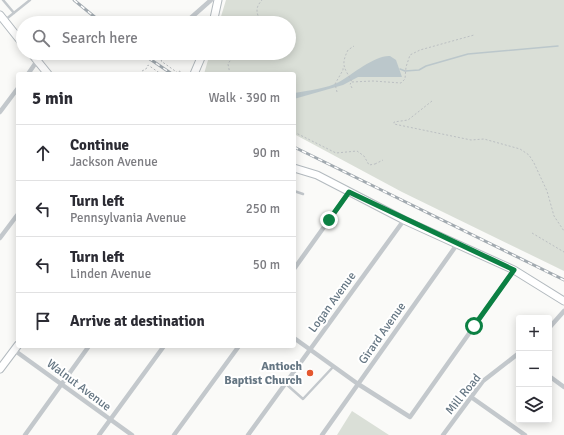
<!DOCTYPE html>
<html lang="en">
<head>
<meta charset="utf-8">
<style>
  body { margin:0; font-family:Signika,sans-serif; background:#f7f7f7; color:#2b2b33 }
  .controls { position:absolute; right:12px; bottom:12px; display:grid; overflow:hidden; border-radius:4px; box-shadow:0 2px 10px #0003 }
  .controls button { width:36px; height:36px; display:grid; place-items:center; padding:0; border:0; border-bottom:1px solid #e1e1e2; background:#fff; color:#2b2b33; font:20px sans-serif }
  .stop { position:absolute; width:12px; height:12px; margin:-9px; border:3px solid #0b8043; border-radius:50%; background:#fff }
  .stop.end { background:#0b8043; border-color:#fff; box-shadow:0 1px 4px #0008 }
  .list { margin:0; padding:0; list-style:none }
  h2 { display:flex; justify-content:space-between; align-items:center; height:52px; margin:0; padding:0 16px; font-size:17px }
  h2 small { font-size:13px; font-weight:400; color:#7c7c81 }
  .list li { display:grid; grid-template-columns:26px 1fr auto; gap:12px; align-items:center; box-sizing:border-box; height:56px; padding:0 16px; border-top:1px solid #e1e1e2 }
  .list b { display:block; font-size:15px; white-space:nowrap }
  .list p { margin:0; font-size:13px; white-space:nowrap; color:#7c7c81 }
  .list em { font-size:13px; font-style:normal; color:#7c7c81 }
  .icon { flex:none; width:22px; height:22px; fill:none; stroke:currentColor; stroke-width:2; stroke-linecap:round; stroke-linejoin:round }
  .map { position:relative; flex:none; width:564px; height:435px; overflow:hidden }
  .search { position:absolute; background:#fff; box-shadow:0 2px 10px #0003; left:16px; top:16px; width:280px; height:44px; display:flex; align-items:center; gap:10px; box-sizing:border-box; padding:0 14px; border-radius:22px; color:#7c7c81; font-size:15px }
  .panel { position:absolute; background:#fff; box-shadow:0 2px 10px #0003; left:16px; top:72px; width:280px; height:276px; border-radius:4px }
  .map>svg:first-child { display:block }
  .green { fill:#dadfd7 }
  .water { fill:#bbc7cb }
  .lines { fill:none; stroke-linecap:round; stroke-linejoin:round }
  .stream { stroke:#bbc7cb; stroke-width:1.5 }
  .secondary-casing { stroke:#b3babf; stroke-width:9 }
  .path { stroke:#bbbfc2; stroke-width:1; stroke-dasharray:2 2; stroke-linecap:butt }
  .lane { stroke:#c3c8cc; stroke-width:2.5 }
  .street { stroke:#c3c8cc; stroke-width:4.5 }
  .secondary { stroke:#fff; stroke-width:7 }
  .rail-casing { stroke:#a2aab0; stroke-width:3 }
  .rail { stroke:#fff; stroke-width:1.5; stroke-dasharray:4.5; stroke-linecap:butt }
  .route { stroke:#0b8043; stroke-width:5 }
  .poi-dot { fill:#e4572e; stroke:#fff; stroke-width:1.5 }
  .labels { text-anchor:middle; stroke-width:4; stroke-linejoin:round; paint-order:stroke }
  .street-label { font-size:12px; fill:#657683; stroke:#fff }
  .poi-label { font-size:12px; font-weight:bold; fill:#657683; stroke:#fff; text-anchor:end }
</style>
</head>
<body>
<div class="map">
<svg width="564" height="435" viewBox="0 0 564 435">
  <rect width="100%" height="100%" fill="#fafaf8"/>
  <!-- green -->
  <path class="green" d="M226,0H564V271L402,192L294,134V74H204L210,53H289V23H219Z
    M352,411L389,435H337Z"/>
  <!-- water -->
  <path class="water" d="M390,56L396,60L402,77H358L343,85L294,99V93C306,91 329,88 339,82C353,74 375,55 390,56Z"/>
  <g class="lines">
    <!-- stream -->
    <path class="stream" d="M400,69L405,71L419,70L426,66L468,54L558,46"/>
    <!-- secondary casing -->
    <g class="secondary-casing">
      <path id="secondary" d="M0,15L23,44
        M213,23L218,0
        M31,53L48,74
        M194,74L203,53
        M294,168L317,175L404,220L514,270L564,301
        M0,369L18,345"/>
    </g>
    <!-- path -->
    <path class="path" d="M261,23C257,13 254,9 262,0
      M161,54L164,57L161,61L178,73L179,71L185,74
      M142,71L146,69L148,65L161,74
      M230,74L228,64L235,53
      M352,82L373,81L401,83L405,79L406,67L410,55L420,50L474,35
      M352,88L350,84L352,82C345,68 340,66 348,50L354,46
      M337,92L335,84L343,70V67
      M432,101L408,120L394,122V124L471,140L484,139L520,149L529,155L534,163L547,191L554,216L564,231
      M294,132L336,153L357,151L364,156L369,165L375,164
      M375,164L383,160
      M532,233L564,252"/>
    <!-- lane -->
    <path class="lane" d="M3,0L14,13
      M5,20L30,0
      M294,191L303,194
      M286,384L303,399L333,367"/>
    <!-- street -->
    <path class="street" d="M185,23L211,0
      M28,74L37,61
      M0,112L18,88
      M0,238L18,214
      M294,269L349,192
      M549,328L564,311
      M294,338L358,384L410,417L514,270
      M14,350L132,435
      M549,376L564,387
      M471,397L525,435
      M25,435L89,346
      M99,435L164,346
      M174,435L239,346
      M248,435L404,220
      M322,435L458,243
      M443,435L483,381L519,353"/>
    <!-- secondary -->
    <use href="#secondary" class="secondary"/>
    <!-- rail casing -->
    <g class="rail-casing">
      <path id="rail" d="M74,0L102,23
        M141,53L172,74
        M294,147L564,280"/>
    </g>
    <!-- rail -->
    <use href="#rail" class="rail"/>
  </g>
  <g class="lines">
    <!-- route -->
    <path class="route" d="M329,220L349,192L514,270L474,326"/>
  </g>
  <!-- markers -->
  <circle class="poi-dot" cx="310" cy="373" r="4"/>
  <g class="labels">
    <!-- street labels -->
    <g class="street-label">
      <text transform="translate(332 302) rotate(-54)" y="4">Logan Avenue</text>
      <text transform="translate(382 333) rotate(-55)" y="4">Girard Avenue</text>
      <text transform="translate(79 385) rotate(37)" y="4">Walnut Avenue</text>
      <text transform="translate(463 394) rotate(-51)" y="4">Mill Road</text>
    </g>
    <!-- poi labels -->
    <g class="poi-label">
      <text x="302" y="370">Antioch<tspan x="302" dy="14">Baptist Church</tspan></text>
    </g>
  </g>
</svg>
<div class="controls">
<button>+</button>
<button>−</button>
<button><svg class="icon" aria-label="layers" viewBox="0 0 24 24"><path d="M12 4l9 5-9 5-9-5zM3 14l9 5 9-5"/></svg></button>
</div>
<div class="stop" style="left:474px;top:326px"></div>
<div class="stop end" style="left:329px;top:220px"></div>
<div class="search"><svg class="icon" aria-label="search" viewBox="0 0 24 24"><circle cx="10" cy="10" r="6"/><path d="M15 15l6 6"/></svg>Search here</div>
<section class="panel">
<h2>5 min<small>Walk · 390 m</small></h2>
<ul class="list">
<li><svg class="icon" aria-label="ahead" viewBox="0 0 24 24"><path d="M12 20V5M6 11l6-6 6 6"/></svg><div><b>Continue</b><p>Jackson Avenue</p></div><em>90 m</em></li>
<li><svg class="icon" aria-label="left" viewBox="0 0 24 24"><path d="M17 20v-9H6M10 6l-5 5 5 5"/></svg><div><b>Turn left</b><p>Pennsylvania Avenue</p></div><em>250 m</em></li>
<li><svg class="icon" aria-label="left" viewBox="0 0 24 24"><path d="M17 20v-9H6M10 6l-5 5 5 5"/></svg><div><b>Turn left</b><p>Linden Avenue</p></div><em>50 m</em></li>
<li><svg class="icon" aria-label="arrive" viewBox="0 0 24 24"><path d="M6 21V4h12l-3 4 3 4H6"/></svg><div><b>Arrive at destination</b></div></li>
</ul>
</section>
</div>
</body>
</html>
